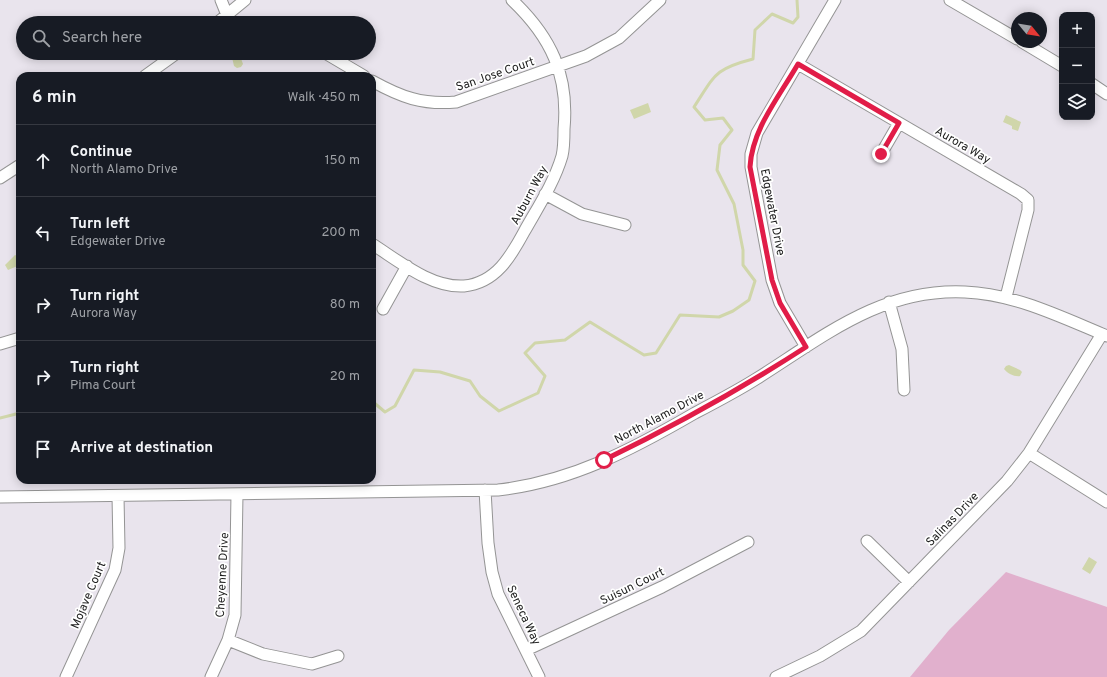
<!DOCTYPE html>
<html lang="en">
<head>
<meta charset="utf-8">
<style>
  body { margin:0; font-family:Overpass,sans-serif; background:#20242c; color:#f1f3f6 }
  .controls { position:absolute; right:12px; top:12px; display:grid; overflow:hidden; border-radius:8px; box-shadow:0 2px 10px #0003 }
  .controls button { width:36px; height:36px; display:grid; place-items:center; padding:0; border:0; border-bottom:1px solid #363941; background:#171b24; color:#f1f3f6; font:20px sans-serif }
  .compass { position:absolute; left:1011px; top:12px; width:36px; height:36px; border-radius:50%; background:#171b24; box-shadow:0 2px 10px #0003; rotate:120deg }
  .stop { position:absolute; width:12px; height:12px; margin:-9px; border:3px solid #e11d48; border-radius:50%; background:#fff }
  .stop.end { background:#e11d48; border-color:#fff; box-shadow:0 1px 4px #0008 }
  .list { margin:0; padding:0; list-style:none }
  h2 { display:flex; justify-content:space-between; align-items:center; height:52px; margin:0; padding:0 16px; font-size:17px }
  h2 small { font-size:13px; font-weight:400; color:#9ea1a6 }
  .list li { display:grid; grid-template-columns:26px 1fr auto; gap:12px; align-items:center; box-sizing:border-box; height:72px; padding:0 16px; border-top:1px solid #363941 }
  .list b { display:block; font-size:15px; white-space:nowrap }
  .list p { margin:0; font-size:13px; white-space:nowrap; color:#9ea1a6 }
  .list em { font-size:13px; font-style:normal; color:#9ea1a6 }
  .icon { flex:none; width:22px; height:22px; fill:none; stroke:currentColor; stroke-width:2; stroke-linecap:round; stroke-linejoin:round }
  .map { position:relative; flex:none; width:1107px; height:677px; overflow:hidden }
  .search { position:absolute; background:#171b24; box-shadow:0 2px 10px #0003; left:16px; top:16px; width:360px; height:44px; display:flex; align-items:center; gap:10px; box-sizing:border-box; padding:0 14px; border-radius:22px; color:#9ea1a6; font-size:15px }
  .panel { position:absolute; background:#171b24; box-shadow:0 2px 10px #0003; left:16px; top:72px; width:360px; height:412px; border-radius:12px }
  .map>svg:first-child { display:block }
  .grass { fill:#e1b0cd }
  .water { fill:#d0d6aa }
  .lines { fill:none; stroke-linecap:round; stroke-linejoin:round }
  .stream { stroke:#d0d6aa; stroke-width:3 }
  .minor-casing { stroke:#949494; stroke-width:13 }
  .minor { stroke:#fff; stroke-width:11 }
  .route { stroke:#e11d48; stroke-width:5 }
  .labels { text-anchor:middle; stroke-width:3.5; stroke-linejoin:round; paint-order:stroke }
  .street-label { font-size:12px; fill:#1d1d1d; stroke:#fff }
</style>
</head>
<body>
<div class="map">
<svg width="1107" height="677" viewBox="0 0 1107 677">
  <rect width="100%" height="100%" fill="#e9e4ed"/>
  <!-- grass -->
  <path class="grass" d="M1006,572L1107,607V677H910L949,630Z"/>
  <!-- water -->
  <path class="water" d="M231,53H239L243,64L241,67L237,68L234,66Z
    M648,103L651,112L634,119L630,110Z
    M1006,115L1021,122L1018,131L1012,129V126L1003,122Z
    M15,255L20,257V265L8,270L5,265Z
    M1009,365L1020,370L1022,372L1020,376C1015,377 1008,374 1004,369L1006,366Z
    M1089,557L1097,562L1090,574L1082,569Z"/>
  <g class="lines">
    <!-- stream -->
    <path class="stream" d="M372,401L385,412L395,406L414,370L440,372L470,381L480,396L499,411L538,393L545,376L525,353L535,343L565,340L590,322L644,355L656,353L680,315L719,317L733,311L749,300L755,281L743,265V250L734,204L717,170L720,145L732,130L723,118L705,120L694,107C715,75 714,69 753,59L755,30L772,14L793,23L798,17L797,0
      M0,418L20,413"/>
    <!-- minor casing -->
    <g class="minor-casing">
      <path id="minor" d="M221,0L227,15
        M950,0L1017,39
        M217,23L245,0
        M1022,42L1062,66
        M325,53L364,76
        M798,64L1021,194L1028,200V210L1006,297
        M145,76L177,53
        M372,81C401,97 422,105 456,102L586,56L619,38L660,0
        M1092,84L1107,94
        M881,154L899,123
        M0,178L20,165
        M545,194L582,214L625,225
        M372,244C399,261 431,288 464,286C496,283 511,256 524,232C538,207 554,183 562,156C564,148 564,138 564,129C569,75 551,37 512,0
        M889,302L902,349L904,390
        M383,309L407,266
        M0,344L20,338
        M806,347L780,303L772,280L751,167V154L757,133L835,0
        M1029,453L1107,502
        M485,490L488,543L492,572L498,594L539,677
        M0,497L498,490C571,482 633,449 695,413C716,402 737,391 756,379C823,337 881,288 965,292C1015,294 1061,317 1107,336
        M867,541L909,582
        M228,640L263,654L312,664L338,656
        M526,650L662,587L748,542
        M66,677L115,570L119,548L118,496
        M211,677L228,640L235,615L237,494
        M776,677L820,656L861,631L1007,481L1029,453L1102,334"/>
    </g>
    <!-- minor -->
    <use href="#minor" class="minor"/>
  </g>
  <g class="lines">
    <!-- route -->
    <path class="route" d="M604,460C674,426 741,389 806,347L780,303L772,280L750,167C752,129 779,97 798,64L899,123L881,154"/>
  </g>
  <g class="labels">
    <!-- street labels -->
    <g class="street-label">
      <text transform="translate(495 74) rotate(-19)" y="4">San Jose Court</text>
      <text transform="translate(963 145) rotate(30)" y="4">Aurora Way</text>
      <text transform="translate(529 195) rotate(-62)" y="4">Auburn Way</text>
      <text transform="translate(773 212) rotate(79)" y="4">Edgewater Drive</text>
      <text transform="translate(659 417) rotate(-28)" y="4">North Alamo Drive</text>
      <text transform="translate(952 519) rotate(-46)" y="4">Salinas Drive</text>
      <text transform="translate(222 575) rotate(-87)" y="4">Cheyenne Drive</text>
      <text transform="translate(632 586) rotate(-26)" y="4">Suisun Court</text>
      <text transform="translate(88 595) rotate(-67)" y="4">Mojave Court</text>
      <text transform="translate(524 615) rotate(65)" y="4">Seneca Way</text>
    </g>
  </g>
</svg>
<div class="controls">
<button>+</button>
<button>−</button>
<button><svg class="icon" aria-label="layers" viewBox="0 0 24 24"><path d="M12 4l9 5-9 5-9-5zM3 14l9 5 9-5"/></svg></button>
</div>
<svg class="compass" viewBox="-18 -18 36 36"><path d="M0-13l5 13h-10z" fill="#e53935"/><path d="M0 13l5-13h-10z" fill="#9ea1a6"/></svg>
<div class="stop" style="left:604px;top:460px"></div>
<div class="stop end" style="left:881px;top:154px"></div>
<div class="search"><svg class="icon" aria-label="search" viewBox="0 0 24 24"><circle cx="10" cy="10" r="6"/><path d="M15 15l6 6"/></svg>Search here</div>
<section class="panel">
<h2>6 min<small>Walk · 450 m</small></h2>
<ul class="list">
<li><svg class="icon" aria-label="ahead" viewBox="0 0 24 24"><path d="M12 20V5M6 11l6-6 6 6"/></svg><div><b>Continue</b><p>North Alamo Drive</p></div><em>150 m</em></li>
<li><svg class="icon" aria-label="left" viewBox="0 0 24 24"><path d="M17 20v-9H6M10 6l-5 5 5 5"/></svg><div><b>Turn left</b><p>Edgewater Drive</p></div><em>200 m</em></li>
<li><svg class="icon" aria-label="right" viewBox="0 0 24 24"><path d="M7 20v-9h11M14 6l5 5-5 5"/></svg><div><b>Turn right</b><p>Aurora Way</p></div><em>80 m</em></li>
<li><svg class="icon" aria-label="right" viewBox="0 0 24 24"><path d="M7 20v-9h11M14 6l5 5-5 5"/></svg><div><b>Turn right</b><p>Pima Court</p></div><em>20 m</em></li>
<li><svg class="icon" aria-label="arrive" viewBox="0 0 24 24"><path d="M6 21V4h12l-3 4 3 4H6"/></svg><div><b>Arrive at destination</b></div></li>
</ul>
</section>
</div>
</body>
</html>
